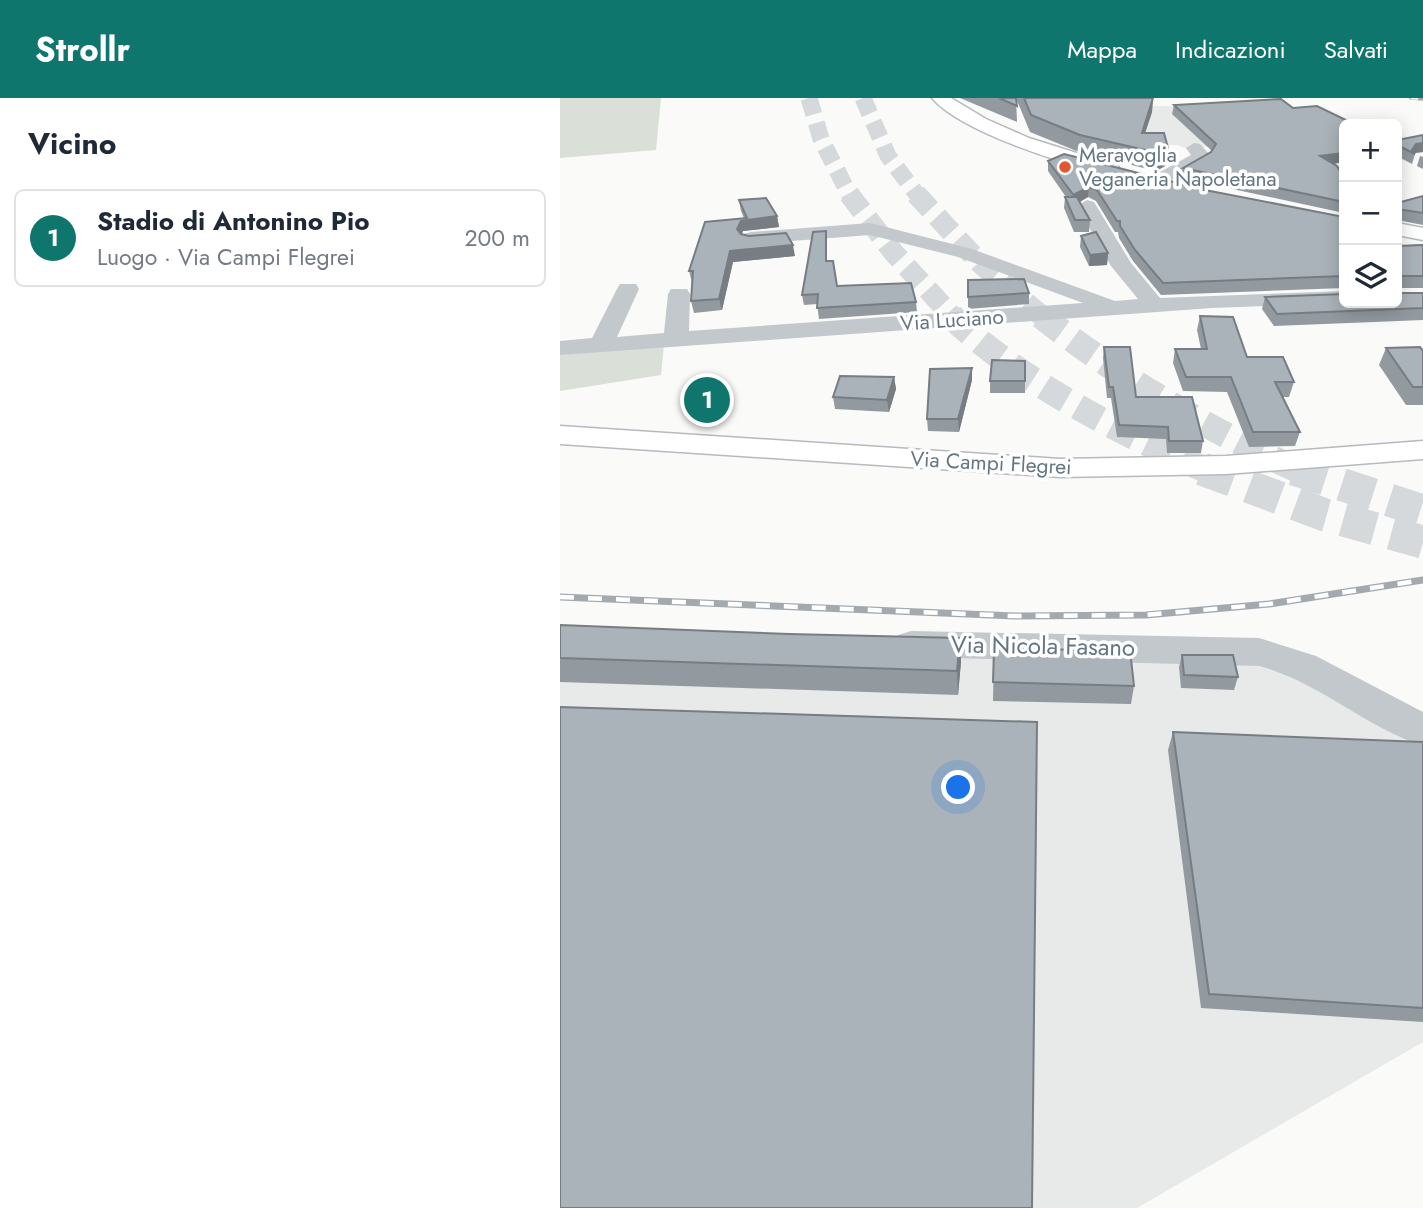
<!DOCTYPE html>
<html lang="it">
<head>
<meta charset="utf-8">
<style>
  body { margin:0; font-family:Jost,sans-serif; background:#f2f2f3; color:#1f2937 }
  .controls { position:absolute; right:21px; top:21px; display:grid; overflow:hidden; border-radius:10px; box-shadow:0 4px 18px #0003 }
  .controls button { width:63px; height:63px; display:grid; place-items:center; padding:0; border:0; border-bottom:2px solid #e0e1e3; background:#fff; color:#1f2937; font:35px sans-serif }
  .you { position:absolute; left:399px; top:690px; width:24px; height:24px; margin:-18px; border:5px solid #fff; border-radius:50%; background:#1a73e8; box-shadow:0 0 0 10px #1a73e833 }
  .badge { display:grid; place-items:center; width:46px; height:46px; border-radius:50%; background:#0f766e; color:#fff; font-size:23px; font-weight:700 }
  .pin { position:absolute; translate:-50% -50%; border:4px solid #fff; box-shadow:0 2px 7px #0006 }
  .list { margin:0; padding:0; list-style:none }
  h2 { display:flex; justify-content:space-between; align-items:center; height:91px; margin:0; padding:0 28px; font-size:30px }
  h2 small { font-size:23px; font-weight:400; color:#747a83 }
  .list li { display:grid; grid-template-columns:46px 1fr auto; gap:21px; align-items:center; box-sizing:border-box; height:98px; margin:0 14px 14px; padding:0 14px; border:2px solid #e0e1e3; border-radius:10px }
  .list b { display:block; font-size:26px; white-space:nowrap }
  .list p { margin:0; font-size:23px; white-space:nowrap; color:#747a83 }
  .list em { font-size:23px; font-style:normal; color:#747a83 }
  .icon { flex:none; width:38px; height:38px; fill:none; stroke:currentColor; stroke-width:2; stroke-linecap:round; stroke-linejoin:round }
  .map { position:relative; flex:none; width:863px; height:1110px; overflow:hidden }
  header { display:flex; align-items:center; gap:42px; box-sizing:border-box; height:98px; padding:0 35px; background:#0f766e; color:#fff }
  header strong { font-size:33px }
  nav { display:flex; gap:38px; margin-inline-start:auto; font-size:24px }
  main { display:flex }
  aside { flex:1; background:#fff }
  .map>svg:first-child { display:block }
  .built { fill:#e8e9e9 }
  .green { fill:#dadfd7 }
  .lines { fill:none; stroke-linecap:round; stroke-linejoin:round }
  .minor-tunnel-far3 { stroke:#d5d9db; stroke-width:17; stroke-dasharray:17 9; stroke-linecap:butt }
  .minor-tunnel-far2 { stroke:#d5d9db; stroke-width:21; stroke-dasharray:21 10; stroke-linecap:butt }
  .minor-tunnel-far1 { stroke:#d5d9db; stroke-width:26; stroke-dasharray:26 13; stroke-linecap:butt }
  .minor-tunnel { stroke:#d5d9db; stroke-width:33; stroke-dasharray:33 17; stroke-linecap:butt }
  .major-casing { stroke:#b5babe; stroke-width:3 }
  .minor { fill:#c3c8cc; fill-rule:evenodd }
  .major { fill:#fff; fill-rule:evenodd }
  .rail-far1-casing { stroke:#a2aab0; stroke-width:3.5 }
  .rail-casing { stroke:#a2aab0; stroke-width:7 }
  .rail-far1 { stroke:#fff; stroke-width:2.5; stroke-dasharray:7; stroke-linecap:butt }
  .rail { stroke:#fff; stroke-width:4.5; stroke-dasharray:14; stroke-linecap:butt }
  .wall { fill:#929a9f }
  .shaded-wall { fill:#777d82 }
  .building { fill:#aab3b9; stroke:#777d82; stroke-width:2 }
  .poi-dot { fill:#e4572e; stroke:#fff; stroke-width:2.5 }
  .labels { text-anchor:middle; stroke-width:7; stroke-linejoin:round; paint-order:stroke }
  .far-poi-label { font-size:21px; fill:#657683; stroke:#fff; text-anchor:start }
  .far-street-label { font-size:21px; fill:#657683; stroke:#fff }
  .street-label { font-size:24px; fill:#657683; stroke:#fff }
</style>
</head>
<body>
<header>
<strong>Strollr</strong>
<nav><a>Mappa</a><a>Indicazioni</a><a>Salvati</a></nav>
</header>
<main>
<aside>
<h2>Vicino<small></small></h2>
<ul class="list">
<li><span class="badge">1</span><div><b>Stadio di Antonino Pio</b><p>Luogo · Via Campi Flegrei</p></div><em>200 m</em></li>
</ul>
</aside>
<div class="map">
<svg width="863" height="1110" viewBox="0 0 863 1110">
  <rect width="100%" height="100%" fill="#fafaf8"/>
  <!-- built -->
  <path class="built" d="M544,0L560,7L641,9L664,47L628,51L617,47H579Z
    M0,546L674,566L708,569L746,584L863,643V944L577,1110H0Z"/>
  <!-- green -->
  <path class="green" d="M0,0H101L96,52L0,60Z
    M104,246L101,277L0,293V254Z"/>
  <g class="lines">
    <!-- minor-tunnel-far3 -->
    <path class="minor-tunnel-far3" d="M249,0L261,41L290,98
      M303,0L328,58L358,98"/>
    <!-- minor-tunnel-far2 -->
    <path class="minor-tunnel-far2" d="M289,96L334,155L393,219
      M356,96L420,165L483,219"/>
    <!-- minor-tunnel-far1 -->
    <path class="minor-tunnel-far1" d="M391,218C457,282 562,336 646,372
      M481,218C561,280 646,331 738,372"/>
    <!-- minor-tunnel -->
    <path class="minor-tunnel" d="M642,371L765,417L863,444
      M734,371L863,413"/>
    <!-- major casing -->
    <g class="major-casing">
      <path id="major" d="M372,0H391L426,21L469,40L558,68L560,72L551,78C506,66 402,35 372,0Z
        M837,125L863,130V142L837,137Z
        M0,328L500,361L666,358L863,343V361L666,376L500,379L0,346Z"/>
    </g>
    <!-- minor -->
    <path class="minor" d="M634,45L640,46L651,58L648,62L603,87H591L588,83L591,79L631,57L626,50Z
      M527,102L534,104L571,165L600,200L784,193V205H792L652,210L0,257V243L32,240L57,191L60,186H76L79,191L57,239L104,235L108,196L111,191H127L130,196L129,233L523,205L398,159L310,137L191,146L184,144L181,140L184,136L191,134L310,125L412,151L555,203L578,201L551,168L517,108Z
      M351,533L699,540L756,558L863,614V648C805,629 759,584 699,568L351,559L338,555L333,546L338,537Z"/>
    <!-- major -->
    <use href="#major" class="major"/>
    <!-- rail-far1 casing -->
    <g class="rail-far1-casing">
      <path id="rail-far1" d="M851,0L863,1"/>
    </g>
    <!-- rail casing -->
    <g class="rail-casing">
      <path id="rail" d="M0,499L455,518L586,517L709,506L863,482"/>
    </g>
    <!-- rail-far1 -->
    <use href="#rail-far1" class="rail-far1"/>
    <!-- rail -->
    <use href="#rail" class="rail"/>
  </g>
  <!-- wall -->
  <path class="wall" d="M400,0H456L457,24Z
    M456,0H593L592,14L585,35L608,50L605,68L596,73L519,54L470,34Z
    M614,7L733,10L784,64L774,66L784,79V115L621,80L623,70L652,53L612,16Z
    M863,37V54L855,55V56L852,66L837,58V42Z
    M860,58L863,59V71L857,68Z
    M488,63L645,92L784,119V192V190L601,197L573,163L559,140L558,134H555L536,103L528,99L520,104L530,122L529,134H514L504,110L505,99H506L488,73Z
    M863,98V127L837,122V105Z
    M179,102L217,118L219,129L183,133L182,136L235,158L173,164L162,212L134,215L131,203L132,184L129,173L184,120L181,113Z
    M266,133L267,143V163L277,188L356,204L357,214L259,221L257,206L244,207L242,197Z
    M521,138L548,155L547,167L529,168L520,149Z
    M863,146V190H839L837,195H863V222L714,228L702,211L705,199L837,205V148Z
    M408,182L469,195V206L408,211Z
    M640,218L687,259L734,284L729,299H722L740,334L735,348L689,349L667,294L623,293L613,265L615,251H641L637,232Z
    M544,249L576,299L643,343L641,355H607L606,341L557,339L551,300H547L543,260Z
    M826,250L863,253V307H846L819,267Z
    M334,279L336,291L329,314L275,311L273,299Z
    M412,282L399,334L368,333L367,321Z
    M430,283H465V295H430Z
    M0,527L229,536L400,540L401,564L398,597L0,584Z
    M434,551L574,588L571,606L433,603Z
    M622,557L678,579L674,592L621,590L619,569Z
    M613,634L863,644V924L641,910L608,652Z"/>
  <!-- shaded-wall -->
  <path class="shaded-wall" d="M593,0L592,14L579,53L582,35Z
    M863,45V54L853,55L852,54L856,46Z
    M608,50L605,68L596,73L598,55Z
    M784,55V64L757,68L760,58Z
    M529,89L528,99L514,107L515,96Z
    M217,118L219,129L183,133L179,142L177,131L181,123Z
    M266,133L267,143V173L266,163Z
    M233,147L235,158L173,164L162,212L159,201L170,153Z
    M548,155L547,167L529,168L530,157Z
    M412,270V282L399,334L398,321Z
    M334,279L336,291L329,314L327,302Z
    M400,540L401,564L398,597L397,573Z"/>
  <!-- building -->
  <path class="building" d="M439,0H456L457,8Z
    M464,0H593L582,35H604L608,50L598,55L520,37L471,17Z
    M721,1L733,10L757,8L794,26H784V55L760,58L777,68L784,79V104L623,70L651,54L656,46L614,7Z
    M863,37V45L856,46L852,52L855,56L837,47V42Z
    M504,56L645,92L784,119V178L603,185L575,152L560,128V123H557L537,92L529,89L515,96L530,122H515L505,99H515L488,63Z
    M863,98V115L837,111V105Z
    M206,100L217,118L181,123L177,131L181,136L189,138L226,135L233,147L170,153L159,201L131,203L133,173H129L145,124L187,120L179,102Z
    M266,133V163H273L277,188L351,185L356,204L257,210L258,196L242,197L253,134Z
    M536,134L548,155L530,157L521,138Z
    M863,147V178H840L839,190L837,191V148Z
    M464,181L469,195L408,199V182Z
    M837,195H863V210L717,216L705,199L784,196V205H837Z
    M640,218L673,219L687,259H723L734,284H715L740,334H693L671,279H626L615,251H647Z
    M544,249H570L576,299H632L643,343H609L608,329L559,327L553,289H549Z
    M860,249L863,253V289H853L826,250Z
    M432,262L465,263V283H430Z
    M412,270L398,321H367L370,271Z
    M280,278L334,279L327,302L273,299Z
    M0,527L229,536L400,540L397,573L0,560Z
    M434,551L570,552L574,588L433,584Z
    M622,557H673L678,579L624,577Z
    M0,609L477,624L472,1110H0Z
    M613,634L863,644V910L649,896Z"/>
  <!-- markers -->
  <circle class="poi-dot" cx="505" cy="69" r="7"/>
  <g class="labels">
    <!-- far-poi labels -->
    <g class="far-poi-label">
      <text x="519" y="64">Meravoglia<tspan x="519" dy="24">Veganeria Napoletana</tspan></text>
    </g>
    <!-- far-street labels -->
    <g class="far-street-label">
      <text transform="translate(392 222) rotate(-4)" y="7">Via Luciano</text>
      <text transform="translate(431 365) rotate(3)" y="7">Via Campi Flegrei</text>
    </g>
    <!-- street labels -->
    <g class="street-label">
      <text transform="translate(483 548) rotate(1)" y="8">Via Nicola Fasano</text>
    </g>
  </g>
</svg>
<div class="controls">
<button>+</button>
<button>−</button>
<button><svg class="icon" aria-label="layers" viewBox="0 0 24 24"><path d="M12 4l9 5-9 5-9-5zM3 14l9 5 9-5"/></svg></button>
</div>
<div class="you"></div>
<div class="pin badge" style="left:147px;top:302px">1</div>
</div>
</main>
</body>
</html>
